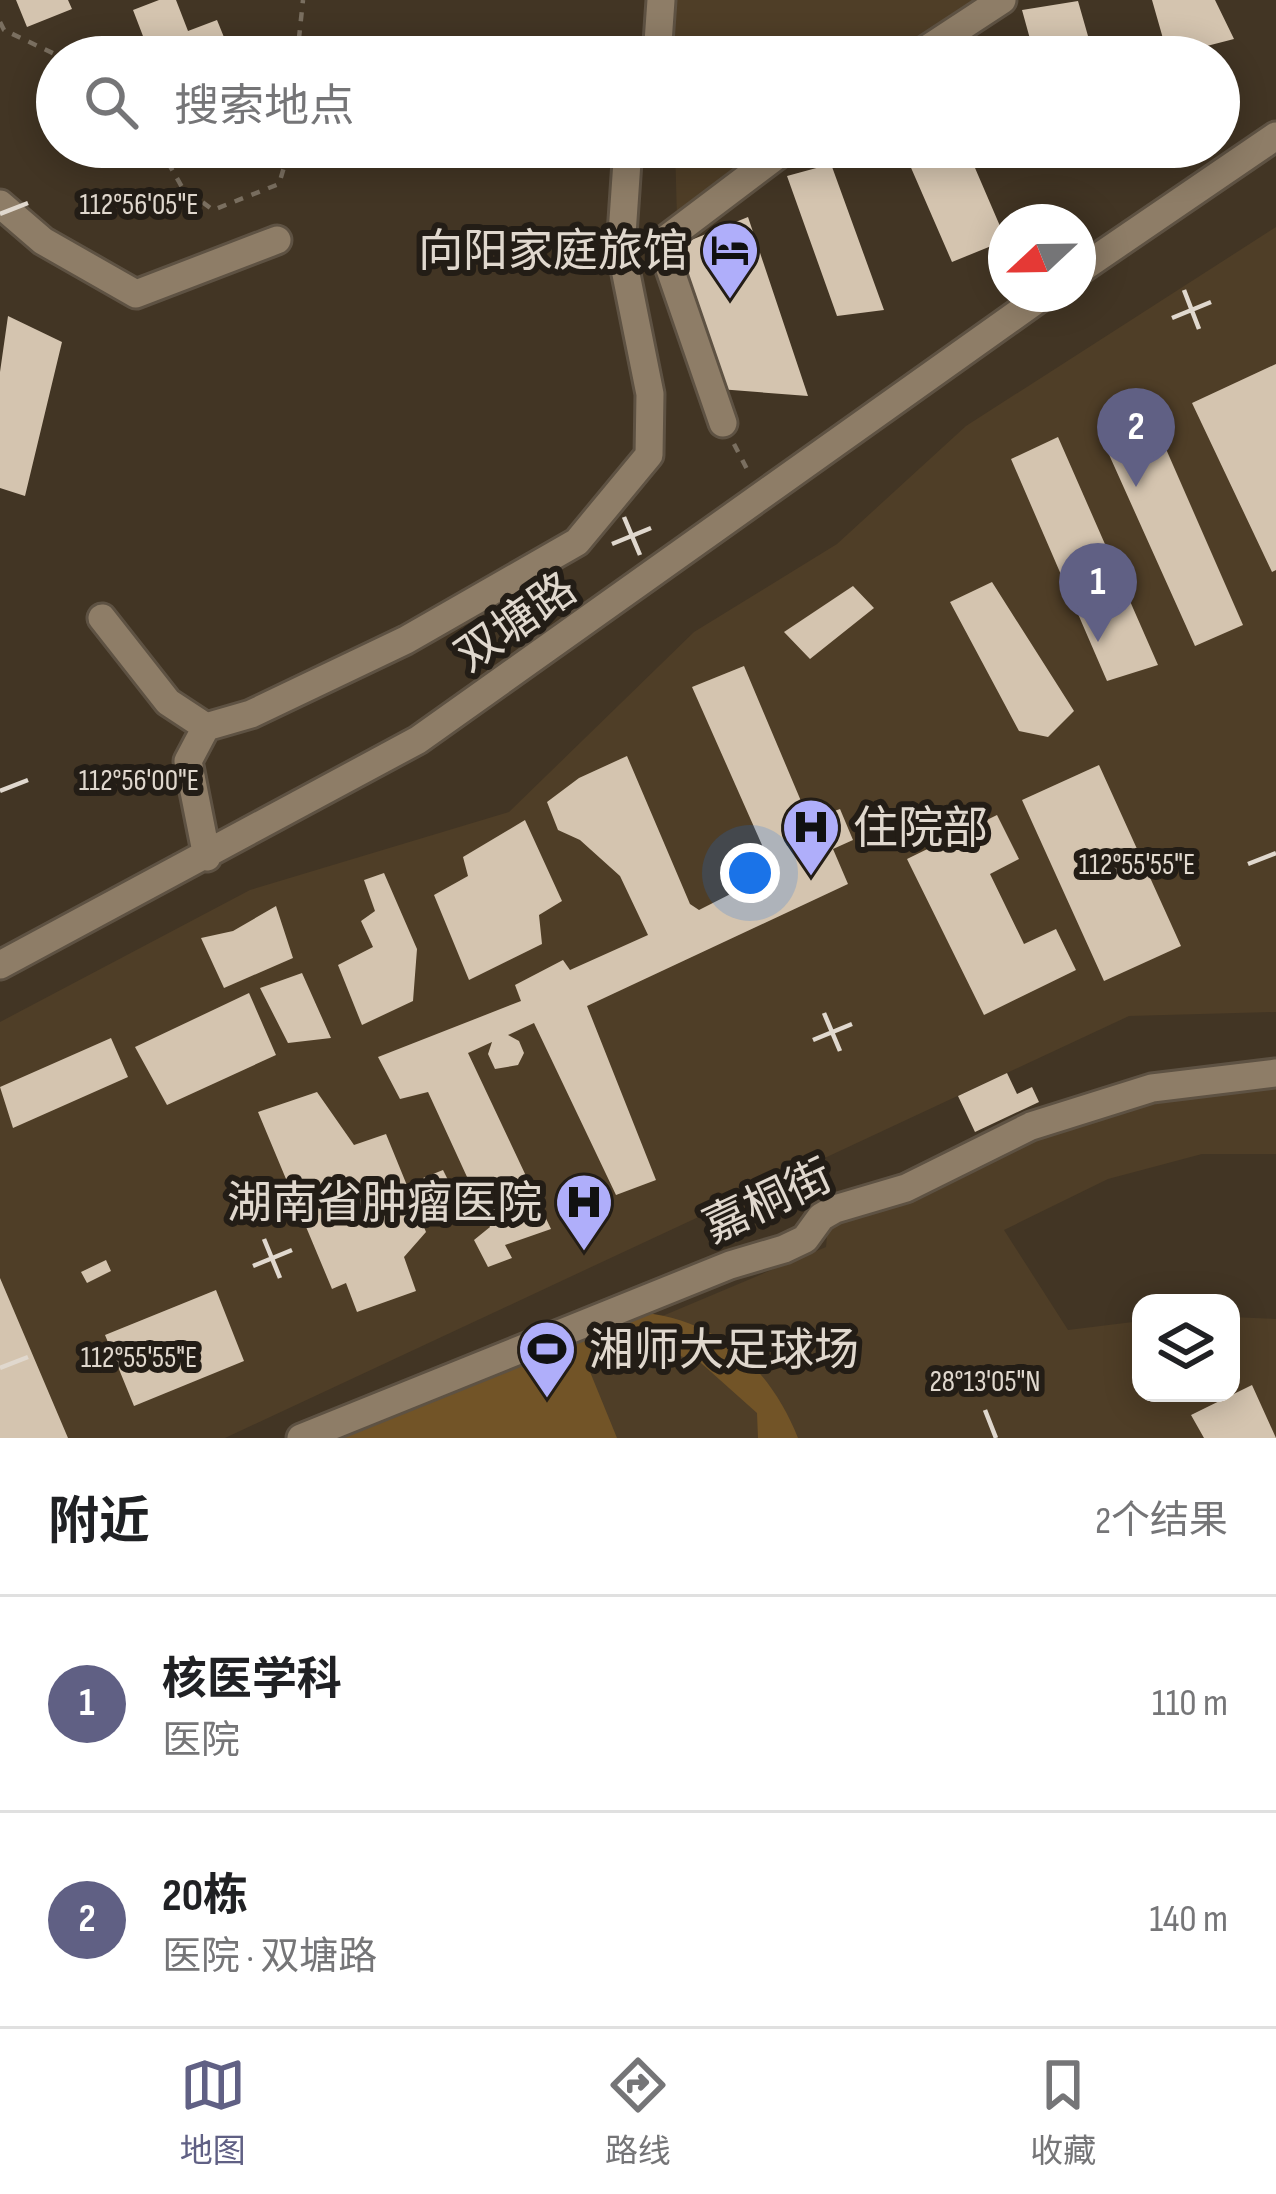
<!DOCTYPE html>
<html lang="zh">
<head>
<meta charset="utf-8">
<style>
  body { margin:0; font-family:"Sofia Sans Condensed","Noto Sans SC",sans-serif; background:#f2f2f2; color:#202124 }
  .controls { position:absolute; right:36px; bottom:36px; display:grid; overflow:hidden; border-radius:24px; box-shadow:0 6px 30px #0003 }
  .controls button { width:108px; height:108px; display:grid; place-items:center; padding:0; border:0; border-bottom:3px solid #e0e0e0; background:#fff; color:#202124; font:60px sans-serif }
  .compass { position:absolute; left:988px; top:204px; width:108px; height:108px; border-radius:50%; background:#fff; box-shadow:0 6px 30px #0003; rotate:248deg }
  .you { position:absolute; left:750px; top:873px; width:42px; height:42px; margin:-30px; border:9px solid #fff; border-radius:50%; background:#1a73e8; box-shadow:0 0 0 18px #1a73e833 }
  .badge { display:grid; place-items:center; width:78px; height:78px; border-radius:50%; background:#606084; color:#fff; font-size:39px; font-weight:700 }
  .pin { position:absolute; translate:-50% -99px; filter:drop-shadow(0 3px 6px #0008) }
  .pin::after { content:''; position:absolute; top:63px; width:42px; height:36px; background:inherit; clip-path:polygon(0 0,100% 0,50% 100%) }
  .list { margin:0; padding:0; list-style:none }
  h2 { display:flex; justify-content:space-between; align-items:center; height:156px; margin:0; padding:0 48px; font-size:51px }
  h2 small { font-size:39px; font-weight:400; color:#757577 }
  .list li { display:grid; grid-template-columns:78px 1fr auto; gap:36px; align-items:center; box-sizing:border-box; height:216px; padding:0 48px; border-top:3px solid #e0e0e0 }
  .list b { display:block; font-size:45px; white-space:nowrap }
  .list p { margin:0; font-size:39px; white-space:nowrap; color:#757577 }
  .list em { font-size:39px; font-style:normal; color:#757577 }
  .icon { flex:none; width:66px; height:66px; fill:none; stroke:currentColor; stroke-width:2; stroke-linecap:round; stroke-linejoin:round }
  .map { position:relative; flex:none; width:1276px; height:1438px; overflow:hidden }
  .search { position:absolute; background:#fff; box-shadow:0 6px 30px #0003; left:36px; right:36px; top:36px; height:132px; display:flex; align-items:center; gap:30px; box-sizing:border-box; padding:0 42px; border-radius:66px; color:#757577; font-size:45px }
  .sheet { height:588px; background:#fff }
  nav { display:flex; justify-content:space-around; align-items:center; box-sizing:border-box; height:168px; border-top:3px solid #e0e0e0; background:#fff; font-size:33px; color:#757577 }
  nav a { display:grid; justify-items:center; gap:6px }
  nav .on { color:#606084 }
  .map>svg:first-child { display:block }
  .built { fill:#4f3e27 }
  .garden { fill:#725427 }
  .building { fill:#d4c4af }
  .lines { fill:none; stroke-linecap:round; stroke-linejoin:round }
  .minor-casing { stroke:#5e5243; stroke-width:33 }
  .path { stroke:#7a6f60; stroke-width:4.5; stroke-dasharray:9 9; stroke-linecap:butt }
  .minor { stroke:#8e7d67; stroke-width:27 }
  .ticks { fill:none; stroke:#e0d8ce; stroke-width:4.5 }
  .labels { text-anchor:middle; stroke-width:12; stroke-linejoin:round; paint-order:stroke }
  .poi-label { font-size:45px; fill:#e0d8ce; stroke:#231d16; text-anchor:end }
  .street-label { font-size:45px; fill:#e0d8ce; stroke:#231d16 }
  .ticks-label { font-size:30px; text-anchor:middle; fill:#e0d8ce; stroke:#231d16; stroke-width:12; stroke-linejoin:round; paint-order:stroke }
</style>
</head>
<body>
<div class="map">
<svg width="1276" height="1438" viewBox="0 0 1276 1438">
  <rect width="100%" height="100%" fill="#423524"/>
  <!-- built -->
  <path class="built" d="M1004,0L899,57H672V0Z
    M675,147H769L677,218Z
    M1276,227V1012L1129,1016L225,1438H0V1022L250,890L509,812L694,632L837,544L966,426Z
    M1276,1075V1154H1202L1108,1179L1004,1230L1068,1330L1141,1321V1393H1231V1317L1276,1319V1438H373L826,1247L829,1215L1035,1125Z"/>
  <!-- garden -->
  <path class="garden" d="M633,1312C713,1316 769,1365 798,1438H758L757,1413L701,1363L642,1343L586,1362L617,1438H323Z"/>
  <!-- building -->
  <path class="building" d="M16,0H68L72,9L27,27Z
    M159,0H176L188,31L217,20L232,57H151L133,10Z
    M1152,0H1215L1234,39L1168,56Z
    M1078,1L1094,57H1035L1022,10Z
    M186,147H220L191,159Z
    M902,147H966L1006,240L952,262Z
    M831,164L884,310L837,316L787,176Z
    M748,217L808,396L719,389L669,249Z
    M8,316L62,342L25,496L0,488V372Z
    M1276,364V570L1272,572L1192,403Z
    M1152,417L1243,625L1195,646L1102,439Z
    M1058,437L1158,665L1107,681L1011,459Z
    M992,582L1074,711L1048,737L1019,731L950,602Z
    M853,586L874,608L810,659L784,632Z
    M744,666L809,820L840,809L853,840L833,849L848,884L587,1006L656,1180L616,1195L534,1023L508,1035L519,1041L524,1053L518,1065L495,1069L488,1054L492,1042L468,1053L551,1229L505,1245L512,1258L488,1267L474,1240L490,1227L428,1092L400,1099L378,1057L521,1001L515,985L563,960L570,970L648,935L620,876L580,840L558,830L547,802L579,778L627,756L690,904L699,910L774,872L692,687Z
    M1099,765L1181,946L1104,981L1022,800Z
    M997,815L1019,859L990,874L1024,944L1056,929L1076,970L984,1015L907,859Z
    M525,820L562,901L539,915L542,944L469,980L434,895L468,876L463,857Z
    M384,873L417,949L413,1001L362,1025L338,965L373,947L361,921L375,911L364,880Z
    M276,906L293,958L224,988L201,938L233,931Z
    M302,973L331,1038L288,1043L260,988Z
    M249,993L276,1055L167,1105L135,1047Z
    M111,1038L128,1077L13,1128L0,1087Z
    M1007,1073L1017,1094L1032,1087L1039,1102L975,1132L958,1096Z
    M317,1092L354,1145L386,1134L426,1232L404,1257L416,1291L357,1312L346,1283L332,1289L258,1112Z
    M443,1170L461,1206L441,1215L423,1178Z
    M106,1260L111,1271L87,1283L81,1272Z
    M0,1278L68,1438H0Z
    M216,1290L244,1361L134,1406L105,1335Z
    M1252,1385L1276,1438H1204L1191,1415Z"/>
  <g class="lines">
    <!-- minor casing -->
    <g class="minor-casing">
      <path id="minor" d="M657,57L661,0
        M915,57L1002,0
        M0,204L43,241L136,294L277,240
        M1078,271L1276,136
        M723,423L661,243L788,147
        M102,618L168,702L206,727
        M207,857L188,761L206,727L251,714L406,640L577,542L649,455L650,394L621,249L628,147
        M0,965L418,740L1045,294
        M301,1438L730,1265L784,1249L805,1239L821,1217L835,1209L906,1188L1031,1126L1152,1088L1276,1073"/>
    </g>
    <!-- path -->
    <path class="path" d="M0,22L4,30L61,57
      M297,57L303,0
      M159,147L182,187L213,210L279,184L290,147
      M734,444L748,471"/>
    <!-- minor -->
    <use href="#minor" class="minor"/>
  </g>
  <!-- ticks -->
  <path class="ticks" d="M0,214L28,203M1184,290L1199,329M1172,318L1211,302M624,517L640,555M612,544L651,528M0,791L28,780M1248,864L1276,853M824,1013L840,1051M813,1040L852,1024M264,1239L280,1278M253,1266L292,1250M0,1368L28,1357M985,1410L996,1438"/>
  <!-- icons -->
  <defs>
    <g id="hotel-pin" transform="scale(3)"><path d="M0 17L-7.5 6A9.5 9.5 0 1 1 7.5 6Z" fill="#afaefa" stroke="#231d16"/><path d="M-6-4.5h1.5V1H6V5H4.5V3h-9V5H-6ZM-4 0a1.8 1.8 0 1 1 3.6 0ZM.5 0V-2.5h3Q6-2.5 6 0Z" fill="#111"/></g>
    <g id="hospital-pin" transform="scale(3)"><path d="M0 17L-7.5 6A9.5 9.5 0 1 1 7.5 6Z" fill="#afaefa" stroke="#231d16"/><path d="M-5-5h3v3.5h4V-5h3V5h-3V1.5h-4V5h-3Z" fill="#111"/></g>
    <g id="stadium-pin" transform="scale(3)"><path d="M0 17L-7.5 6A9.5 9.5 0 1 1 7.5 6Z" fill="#afaefa" stroke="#231d16"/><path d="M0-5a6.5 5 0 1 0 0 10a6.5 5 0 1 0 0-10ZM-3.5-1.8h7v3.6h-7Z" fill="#111"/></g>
  </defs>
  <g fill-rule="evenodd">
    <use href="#hotel-pin" x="730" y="250"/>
    <use href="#hospital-pin" x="811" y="827"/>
    <use href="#hospital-pin" x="584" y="1202"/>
    <use href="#stadium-pin" x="547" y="1349"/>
  </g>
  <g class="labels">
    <!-- poi labels -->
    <g class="poi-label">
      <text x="688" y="266">向阳家庭旅馆</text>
      <text x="853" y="843" text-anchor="start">住院部</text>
      <text x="542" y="1218">湖南省肿瘤医院</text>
      <text x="589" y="1365" text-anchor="start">湘师大足球场</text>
    </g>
    <!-- street labels -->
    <g class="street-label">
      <text transform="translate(515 621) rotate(-35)" y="16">双塘路</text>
      <text transform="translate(767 1200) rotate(-25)" y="16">嘉桐街</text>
    </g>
  </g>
  <g class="ticks-label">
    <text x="139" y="214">112°56'05"E</text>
    <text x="139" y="790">112°56'00"E</text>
    <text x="1137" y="874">112°55'55"E</text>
    <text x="139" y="1367">112°55'55"E</text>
    <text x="985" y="1391">28°13'05"N</text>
  </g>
</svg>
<div class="controls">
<button><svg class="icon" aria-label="layers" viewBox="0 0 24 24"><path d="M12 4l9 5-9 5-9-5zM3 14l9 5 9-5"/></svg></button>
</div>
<svg class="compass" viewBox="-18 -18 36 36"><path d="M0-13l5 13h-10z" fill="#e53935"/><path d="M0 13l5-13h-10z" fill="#757577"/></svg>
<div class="you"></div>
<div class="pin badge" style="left:1098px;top:642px">1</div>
<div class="pin badge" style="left:1136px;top:487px">2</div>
<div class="search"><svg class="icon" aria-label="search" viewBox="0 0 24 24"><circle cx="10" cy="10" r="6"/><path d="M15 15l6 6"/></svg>搜索地点</div>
</div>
<section class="sheet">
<h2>附近<small>2个结果</small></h2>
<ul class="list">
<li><span class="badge">1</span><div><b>核医学科</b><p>医院</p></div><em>110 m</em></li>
<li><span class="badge">2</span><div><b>20栋</b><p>医院 · 双塘路</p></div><em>140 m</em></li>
</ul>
</section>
<nav>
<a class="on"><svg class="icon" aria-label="map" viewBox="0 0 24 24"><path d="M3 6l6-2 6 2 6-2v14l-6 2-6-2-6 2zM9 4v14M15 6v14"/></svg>地图</a>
<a><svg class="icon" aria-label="directions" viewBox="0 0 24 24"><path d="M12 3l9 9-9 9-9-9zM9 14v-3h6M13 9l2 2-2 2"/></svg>路线</a>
<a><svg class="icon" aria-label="saved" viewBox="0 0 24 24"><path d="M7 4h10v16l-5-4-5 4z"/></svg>收藏</a>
</nav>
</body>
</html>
